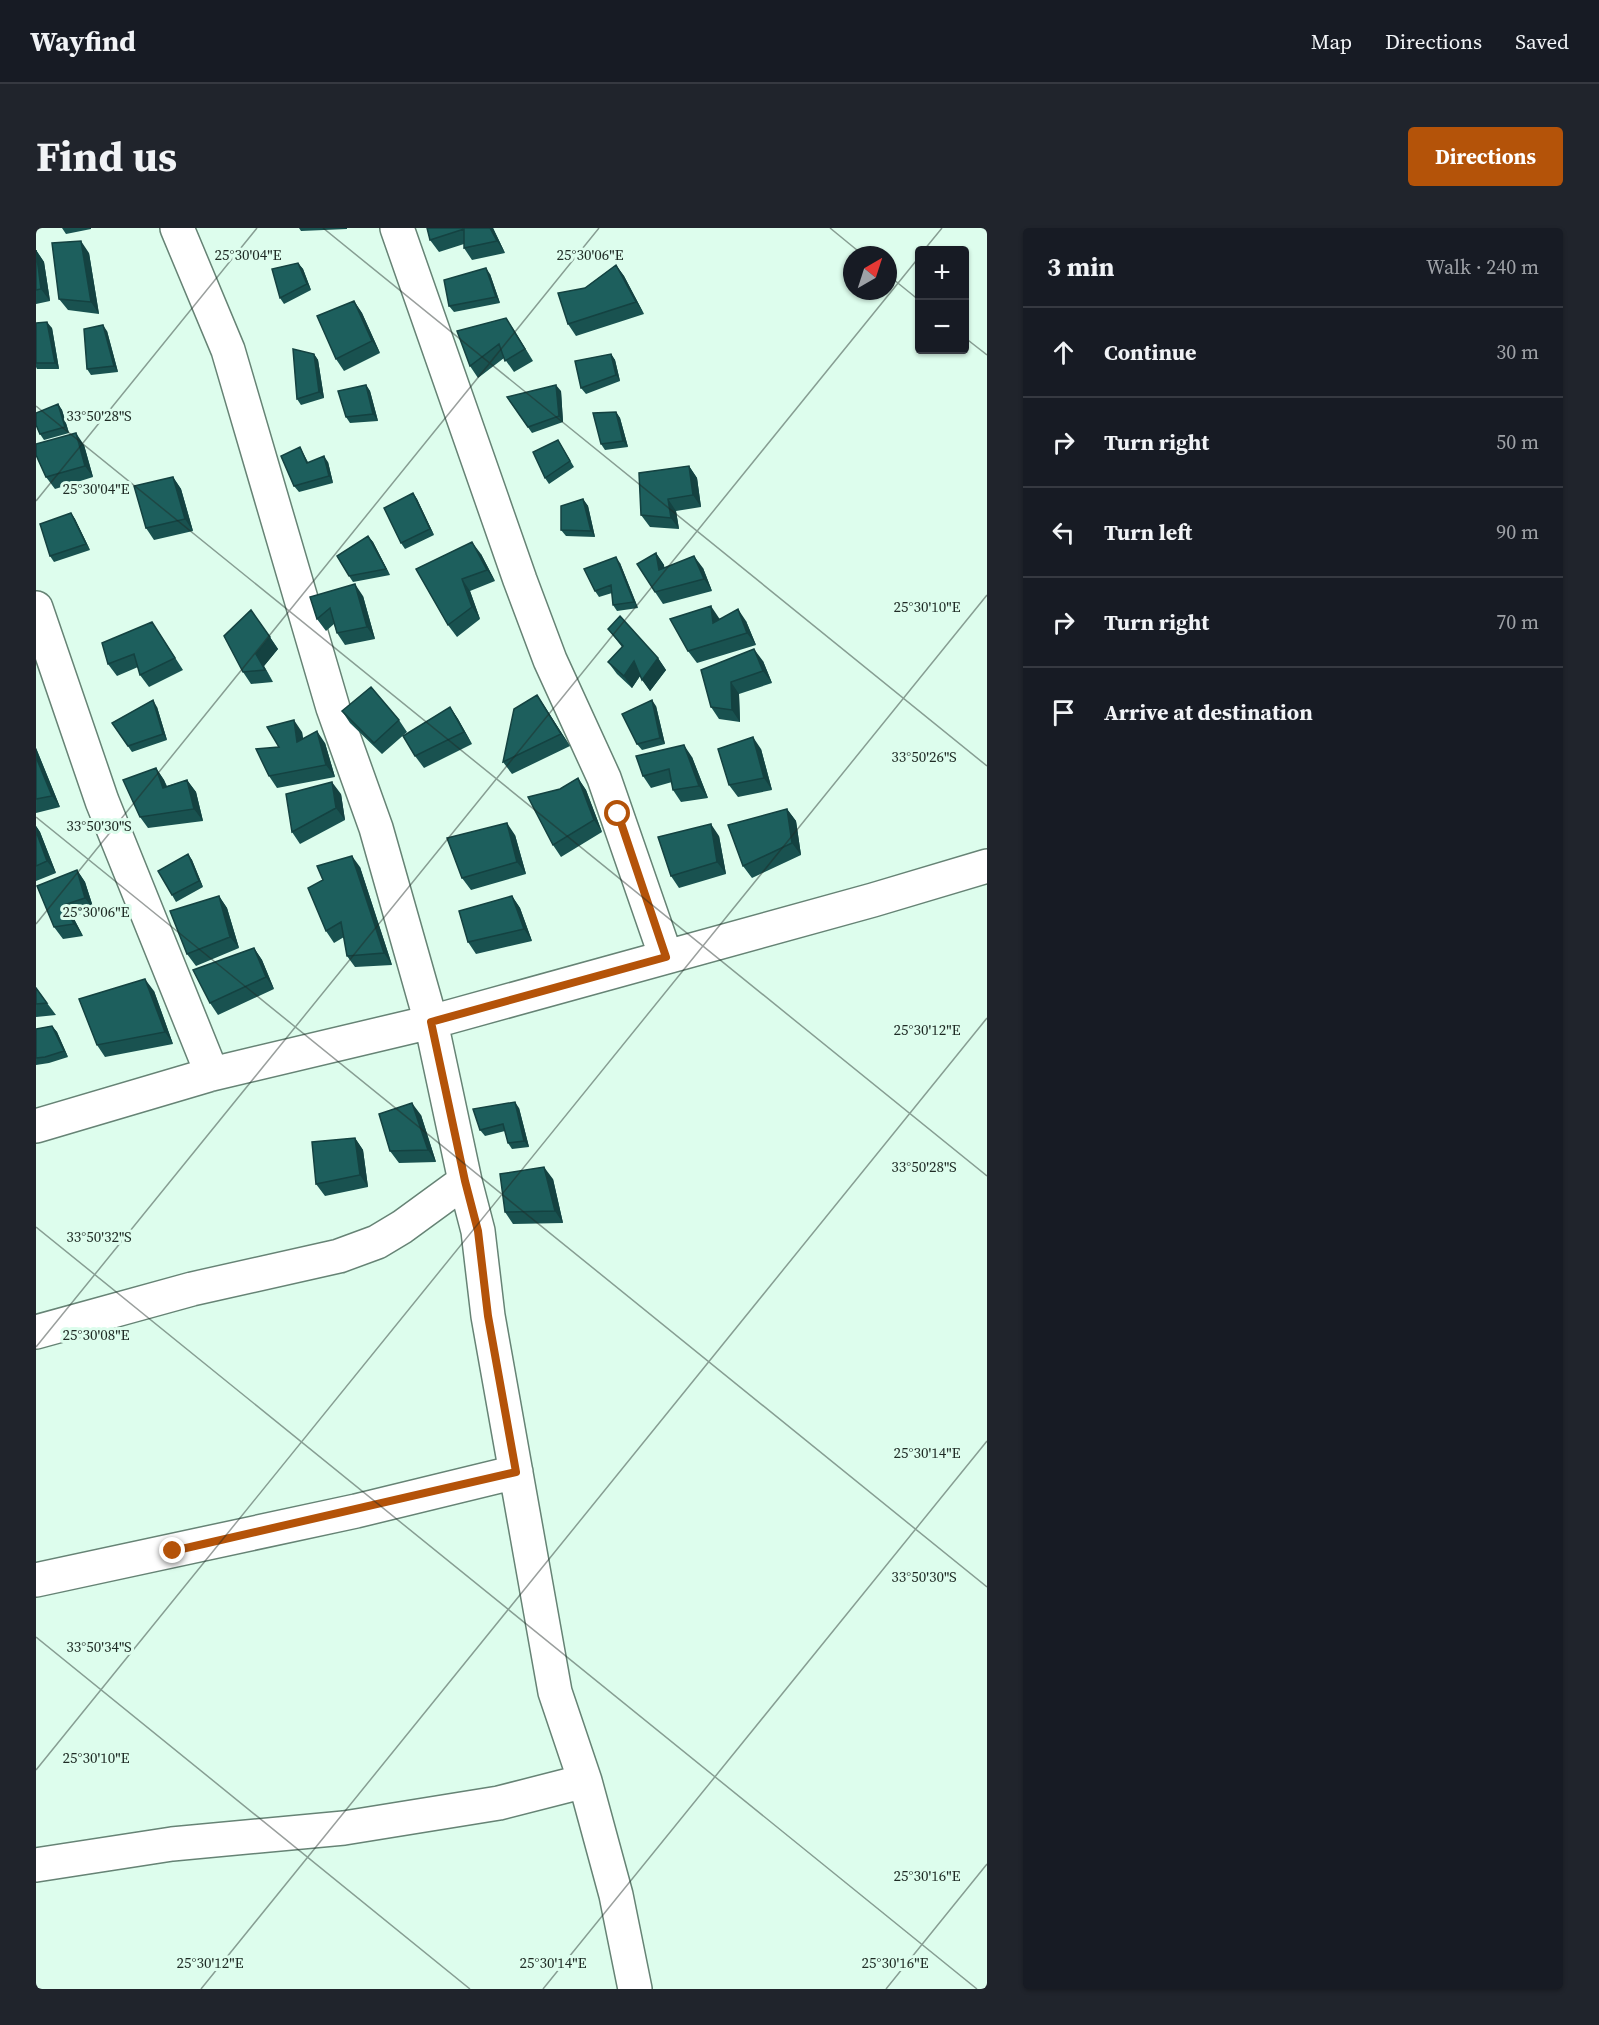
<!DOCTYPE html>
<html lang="en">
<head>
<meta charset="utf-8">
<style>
  body { margin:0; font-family:"Source Serif 4",serif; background:#20242c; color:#f1f3f6 }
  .controls { position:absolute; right:18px; top:18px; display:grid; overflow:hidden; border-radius:6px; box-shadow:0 2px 4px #0004 }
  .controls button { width:54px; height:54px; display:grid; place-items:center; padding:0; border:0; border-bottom:2px solid #363941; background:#171b24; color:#f1f3f6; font:30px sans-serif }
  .compass { position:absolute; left:807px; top:18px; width:54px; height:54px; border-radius:50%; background:#171b24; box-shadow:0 2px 4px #0004; rotate:39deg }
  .stop { position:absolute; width:18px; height:18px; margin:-14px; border:4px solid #b45309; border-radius:50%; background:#fff }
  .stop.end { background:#b45309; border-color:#fff; box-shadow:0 2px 6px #0008 }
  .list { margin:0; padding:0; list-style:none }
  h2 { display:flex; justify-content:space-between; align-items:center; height:78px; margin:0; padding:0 24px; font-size:26px }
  h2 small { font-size:20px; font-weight:400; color:#9ea1a6 }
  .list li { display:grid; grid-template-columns:39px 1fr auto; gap:18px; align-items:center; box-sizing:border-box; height:90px; padding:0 24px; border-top:2px solid #363941 }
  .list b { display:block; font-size:22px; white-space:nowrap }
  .list em { font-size:20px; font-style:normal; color:#9ea1a6 }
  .icon { flex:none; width:33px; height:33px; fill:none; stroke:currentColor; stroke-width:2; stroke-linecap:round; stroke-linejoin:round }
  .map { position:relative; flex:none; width:951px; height:1761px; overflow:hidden; border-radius:6px }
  header { display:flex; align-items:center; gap:36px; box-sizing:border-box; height:84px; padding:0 30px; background:#171b24; border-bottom:2px solid #363941 }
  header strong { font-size:28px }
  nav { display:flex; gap:33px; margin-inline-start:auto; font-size:21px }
  .intro { display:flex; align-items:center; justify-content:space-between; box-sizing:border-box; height:144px; padding:0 36px }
  h1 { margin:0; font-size:42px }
  .button { padding:15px 27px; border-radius:6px; background:#b45309; color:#fff; font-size:21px; font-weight:700 }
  main { display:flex; gap:36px; padding:0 36px }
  aside { flex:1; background:#171b24; border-radius:6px; box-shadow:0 2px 4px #0004 }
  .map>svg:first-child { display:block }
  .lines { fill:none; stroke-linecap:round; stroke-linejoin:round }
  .minor-casing { stroke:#668375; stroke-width:36 }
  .minor { stroke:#fff; stroke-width:33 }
  .wall { fill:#195250 }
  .shaded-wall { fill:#144241 }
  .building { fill:#1d5f5d; stroke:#144241; stroke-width:1.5 }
  .route { stroke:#b45309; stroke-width:8 }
  .ticks { fill:none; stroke:#1f2b25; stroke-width:1.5; stroke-opacity:0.45 }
  .ticks-label { font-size:15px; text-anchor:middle; fill:#1f2b25; stroke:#ddfded; stroke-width:6; stroke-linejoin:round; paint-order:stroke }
</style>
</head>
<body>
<header>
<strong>Wayfind</strong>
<nav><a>Map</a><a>Directions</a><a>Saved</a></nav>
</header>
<div class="intro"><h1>Find us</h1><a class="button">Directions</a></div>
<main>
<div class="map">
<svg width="951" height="1761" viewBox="0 0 951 1761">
  <rect width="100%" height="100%" fill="#ddfded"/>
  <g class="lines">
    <!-- minor casing -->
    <g class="minor-casing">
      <path id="minor" d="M141,0L192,122L297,480L340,600L395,794L429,953L442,1003L452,1088L519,1464L549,1553L580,1667L599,1761
        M361,0L484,352L514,432L568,550L630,729
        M0,380L66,573L176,846
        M0,898L176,846L395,794L837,672L951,638
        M0,1104L156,1061L303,1028L341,1014L366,999L429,953
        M0,1352L320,1283L480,1244
        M0,1637L136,1616L308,1600L463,1575L549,1553"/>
    </g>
    <!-- minor -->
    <use href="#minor" class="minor"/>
  </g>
  <!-- wall -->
  <path class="wall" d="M26,0H55V1L30,6Z
    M263,0H311V1L265,3Z
    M391,0H457L469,25L436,32L428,20V16L403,24L394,12Z
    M0,22L8,34L14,73L0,76Z
    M53,25L63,86L32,82L23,71Z
    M262,35L267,41L275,62L248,76L244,70Z
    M580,37L588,48L608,86L540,108L532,96L549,60Z
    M454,46L464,75L418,84L413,78Z
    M318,73L326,85L344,125L308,143L300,131Z
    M470,90L497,133L478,144L468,130L442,150L434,138Z
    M0,95L16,100L23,141H1L0,139Z
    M71,103L82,144L55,147L51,141Z
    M278,126L282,132L288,170L265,177L261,171Z
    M575,126L579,132L584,153L550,166L545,160Z
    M330,157L334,163L342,193L314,195L310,189Z
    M525,163L527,194L496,205L471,169Z
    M22,176L26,182L33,205L8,212L4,206Z
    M580,184L584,190L592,219L569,222L565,216Z
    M522,212L538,239L513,256L509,250Z
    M48,217L57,249L19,261L10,249Z
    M264,219L272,234H292L297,255L263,264L258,258Z
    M653,238L661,250L665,279L640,283L643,301L614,299L605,287Z
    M137,249L145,261L157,303L118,312L110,300Z
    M377,265L381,271L398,307L369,321L365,315Z
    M547,271L552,278L559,309L530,308L525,302Z
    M35,285L39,291L54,322L18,334L14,328Z
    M332,308L337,314L354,347L317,354L313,348Z
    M620,325L628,337V340H667L676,363L627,376L619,364Z
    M445,326L459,353L434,363L444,391L421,409L412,397L380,341Z
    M584,335L602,380L581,383L577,377L576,365L563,369L559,363Z
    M327,368L339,411L309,417L301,405L298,396L290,403L281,391L274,369Z
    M215,382L242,421L228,438L237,454L215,456L207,444Z
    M683,390L684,391L710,393L720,417L661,435L652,423Z
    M572,401L622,430L630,442L614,463L604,448L596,460L581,446L572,434L586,419Z
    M124,406L147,442L113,459L104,447L102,439L81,448L72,436Z
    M727,433L736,455L703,466L704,494L683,491L675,479L665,442Z
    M501,467L534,518L476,546L467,534Z
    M620,478L629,516L606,522L601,516Z
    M121,479L131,512L96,524L76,495Z
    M414,479L422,491L436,516L388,540L379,528Z
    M306,483L363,492L371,504L346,526L314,495Z
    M266,504L267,510L289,515L299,549L241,560L233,548L243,519Z
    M0,520L24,579L0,585Z
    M725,521L736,562L702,569L693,557Z
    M656,529L672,570L645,574L637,562L636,554L615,560L607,548Z
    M120,540L128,552L131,558L151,552L160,564L167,593L112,600L104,589Z
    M542,550L550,562L566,604L525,629L517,617L524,561Z
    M305,566L309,592L264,616L256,604Z
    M751,581L760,593L765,627L716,650L707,638Z
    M0,598L4,604L20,645L0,653Z
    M479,607L490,646L435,662L426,650Z
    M683,608L690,646L643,660L635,648Z
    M152,626L156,632L167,659L140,674L136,667Z
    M324,639L356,737L319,739L311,728L308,709L298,715L290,703Z
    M41,642L49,654L58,682L37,689L47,708L27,711L18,699Z
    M183,668L191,680L203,720L160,738L151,726Z
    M476,668L484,680L496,713L440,726L432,714Z
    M218,720L226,732L238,761L182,787L174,775Z
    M0,760L11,775L20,787L0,789Z
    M118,763L137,816L69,829L61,817Z
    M16,798L21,804L32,829L13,835L0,837V801Z
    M483,880L493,919L476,921L472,915L469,903L449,908L444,902Z
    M385,887L400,934L363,935L354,923Z
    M319,910L327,922L332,959L289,968L280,956Z
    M517,951L527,995L477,996L469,984Z"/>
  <!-- shaded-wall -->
  <path class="shaded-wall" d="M454,0H457L469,25L461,13Z
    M45,13L53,25L63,86L55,74Z
    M0,22L8,34L14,73L5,61Z
    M262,35L267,41L275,62L271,56Z
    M580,37L588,48L608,86L600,74Z
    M450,40L454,46L464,75L460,69Z
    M318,73L326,85L344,125L336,113Z
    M470,90L478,102L497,133L489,121Z
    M11,94L16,100L23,141L19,135Z
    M67,97L71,103L82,144L78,138Z
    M278,126L282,132L288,170L283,164Z
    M575,126L579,132L584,153L580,147Z
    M330,157L334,163L342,193L337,186Z
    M520,157L525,163L527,194L523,188Z
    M22,176L26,182L33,205L29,199Z
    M580,184L584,190L592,219L587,213Z
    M40,205L48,217L57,249L49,238Z
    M288,228L292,234L297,255L293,248Z
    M653,238L661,250L665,279L657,267Z
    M137,249L145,261L157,303L149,291Z
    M377,265L381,271L398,307L394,301Z
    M547,271L552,278L559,309L555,303Z
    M632,271L640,283L643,301L635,290Z
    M35,285L39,291L54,322L50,316Z
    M332,308L337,314L354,347L350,341Z
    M436,314L445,326L459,353L451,342Z
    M620,325L628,337L631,354L623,342Z
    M658,328L667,340L676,363L668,351Z
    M580,329L584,335L602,380L598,374Z
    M426,351L434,363L444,391L436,379Z
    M319,356L327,368L339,411L331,399Z
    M675,378L683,390L685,407L677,395Z
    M702,381L710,393L720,417L711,405Z
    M234,409L242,421L228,438L237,454L220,426Z
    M718,421L727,433L736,455L727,443Z
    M622,430L630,442L614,463L606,452Z
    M598,433L606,445L596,460L588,448Z
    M695,454L703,466L704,494L696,482Z
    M501,467L509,479L534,518L525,506Z
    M117,472L121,479L131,512L127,506Z
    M616,472L620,478L629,516L624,510Z
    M414,479L422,491L436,516L428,504Z
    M258,492L266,504L269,525L261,514Z
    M281,503L289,515L299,549L290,537Z
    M717,509L725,521L736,562L728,550Z
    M648,517L656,529L672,570L663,558Z
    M0,520L24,579L16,568L0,529Z
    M120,540L128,552L135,571L127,560Z
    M542,550L550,562L566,604L558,592Z
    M151,552L160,564L167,593L158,581Z
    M296,554L305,566L309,592L300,580Z
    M751,581L760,593L765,627L756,615Z
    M471,595L479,607L490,646L481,634Z
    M675,596L683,608L690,646L681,634Z
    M0,598L4,604L20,645L11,633L0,603Z
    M152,626L156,632L167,659L163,653Z
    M316,628L324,639L356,737L348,725Z
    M41,642L49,654L58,682L49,670Z
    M183,668L191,680L203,720L194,709Z
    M476,668L484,680L496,713L488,701Z
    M28,677L37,689L47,708L38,696Z
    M218,720L226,732L238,761L230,749Z
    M109,751L118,763L137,816L129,804Z
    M16,798L21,804L32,829L28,823Z
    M479,874L483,880L493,919L488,913Z
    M376,875L385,887L400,934L392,922Z
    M319,910L327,922L332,959L324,947Z
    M508,939L517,951L527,995L519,983Z"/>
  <!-- building -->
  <path class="building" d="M391,0H454L461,13L428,20V1L394,12Z
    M45,13L55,74L23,71L16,15Z
    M0,22L5,61L0,62Z
    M262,35L271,56L244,70L236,41Z
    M580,37L600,74L532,96L522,65L549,60Z
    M450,40L460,69L413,78L408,52Z
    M318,73L336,113L300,131L281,88Z
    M470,90L489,121L469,133L463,116L434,138L421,103Z
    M11,94L19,135H0V95Z
    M67,97L78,138L51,141L48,101Z
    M257,121L278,126L283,164L261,171Z
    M575,126L580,147L545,160L539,133Z
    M330,157L337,186L310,189L302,163Z
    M520,157L523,188L492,199L471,169Z
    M22,176L29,199L4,206L0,197V185Z
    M580,184L587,213L565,216L557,185Z
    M40,205L49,238L10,249L0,227V216Z
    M522,212L534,233L509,250L497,224Z
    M264,219L271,235L288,228L293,248L258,258L245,228Z
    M653,238L657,267L632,271L635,290L605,287L603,245Z
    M137,249L149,291L110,300L98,258Z
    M377,265L394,301L365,315L348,280Z
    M547,271L555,303L525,302V278Z
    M35,285L50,316L14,328L4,296Z
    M332,308L350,341L313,348L301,328Z
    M436,314L451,342L426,351L436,379L412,397L380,341Z
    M620,325L623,342L658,328L668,351L619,364L601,336Z
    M580,329L598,374L577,377L575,357L559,363L548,341Z
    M319,356L331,399L301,405L294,380L281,391L274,369Z
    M675,378L677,395L702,381L711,405L652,423L634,391Z
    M215,382L234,409L220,426L229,442L207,444L188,408Z
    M584,388L622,430L606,452L598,433L588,448L572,434L587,418L572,401Z
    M116,394L139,430L104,447L98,426L72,436L66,415Z
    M718,421L727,443L695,454L696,482L675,479L665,442Z
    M335,459L363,492L338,515L306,483Z
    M501,467L525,506L467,534L478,481Z
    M117,472L127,506L92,518L76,495Z
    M616,472L624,510L601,516L586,486Z
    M414,479L428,504L379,528L367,508Z
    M258,492L261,514L281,503L290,537L233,548L220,521L243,519L231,499Z
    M717,509L728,550L693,557L682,521Z
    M648,517L663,558L637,562L633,541L607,548L600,528Z
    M0,529L16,568L0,571Z
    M120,540L127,560L151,552L158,581L104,589L87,552Z
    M542,550L558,592L517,617L492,569L524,561Z
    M296,554L300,580L256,604L250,566Z
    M751,581L756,615L707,638L692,597Z
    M471,595L481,634L426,650L411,610Z
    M675,596L681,634L635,648L622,609Z
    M0,603L11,633L0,638Z
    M152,626L163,653L136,667L122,643Z
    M316,628L348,725L311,728L305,694L290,703L272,660L287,652L281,638Z
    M41,642L49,670L28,677L38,696L18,699L1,658Z
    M183,668L194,709L151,726L134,683Z
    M476,668L488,701L432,714L423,683Z
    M218,720L230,749L174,775L157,742Z
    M109,751L129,804L61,817L43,771Z
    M0,760L11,775L0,776Z
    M16,798L28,823L9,829L0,830V801Z
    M479,874L488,913L472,915L467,896L444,902L437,881Z
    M376,875L392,922L354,923L343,886Z
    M319,910L324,947L280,956L276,914Z
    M508,939L519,983L469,984L464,946Z"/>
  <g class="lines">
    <!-- route -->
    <path class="route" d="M137,1323L480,1244L452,1088L442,1003L429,953L395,794L630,729L582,586"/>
  </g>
  <!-- ticks -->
  <path class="ticks" d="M287,0L951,538M794,0L827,27M888,22L906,0M852,47L884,73M928,109L951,127M0,178L951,948M0,273L221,0M0,589L951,1359M0,696L563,0M0,999L941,1761M0,1119L884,28M0,1409L434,1761M0,1542L951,367M165,1761L951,790M507,1761L951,1213M850,1761L951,1636"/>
  <g class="ticks-label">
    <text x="212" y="32">25°30'04"E</text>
    <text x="554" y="32">25°30'06"E</text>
    <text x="63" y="193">33°50'28"S</text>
    <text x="60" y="266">25°30'04"E</text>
    <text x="891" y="384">25°30'10"E</text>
    <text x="888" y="534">33°50'26"S</text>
    <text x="63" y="603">33°50'30"S</text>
    <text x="60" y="689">25°30'06"E</text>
    <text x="891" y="807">25°30'12"E</text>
    <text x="888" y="944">33°50'28"S</text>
    <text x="63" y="1014">33°50'32"S</text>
    <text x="60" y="1112">25°30'08"E</text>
    <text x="891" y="1230">25°30'14"E</text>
    <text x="888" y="1354">33°50'30"S</text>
    <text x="63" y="1424">33°50'34"S</text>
    <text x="60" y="1535">25°30'10"E</text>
    <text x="891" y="1653">25°30'16"E</text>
    <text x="174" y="1740">25°30'12"E</text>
    <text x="517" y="1740">25°30'14"E</text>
    <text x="859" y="1740">25°30'16"E</text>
  </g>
</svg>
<div class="controls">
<button>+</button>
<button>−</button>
</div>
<svg class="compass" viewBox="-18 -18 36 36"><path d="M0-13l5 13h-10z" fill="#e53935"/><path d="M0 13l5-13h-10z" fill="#9ea1a6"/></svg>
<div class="stop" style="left:582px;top:586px"></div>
<div class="stop end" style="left:137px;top:1323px"></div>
</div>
<aside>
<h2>3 min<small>Walk · 240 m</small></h2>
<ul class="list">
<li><svg class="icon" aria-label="ahead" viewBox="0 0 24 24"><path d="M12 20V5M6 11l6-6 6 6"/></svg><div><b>Continue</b></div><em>30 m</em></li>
<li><svg class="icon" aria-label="right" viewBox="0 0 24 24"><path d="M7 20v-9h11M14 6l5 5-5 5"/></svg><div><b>Turn right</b></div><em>50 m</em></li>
<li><svg class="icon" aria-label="left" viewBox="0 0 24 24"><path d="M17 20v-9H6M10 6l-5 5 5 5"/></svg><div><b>Turn left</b></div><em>90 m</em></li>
<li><svg class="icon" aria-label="right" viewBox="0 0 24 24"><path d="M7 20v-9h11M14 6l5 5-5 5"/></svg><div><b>Turn right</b></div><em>70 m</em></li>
<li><svg class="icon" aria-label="arrive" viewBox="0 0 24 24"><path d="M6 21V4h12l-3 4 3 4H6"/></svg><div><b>Arrive at destination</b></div></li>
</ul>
</aside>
</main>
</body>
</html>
